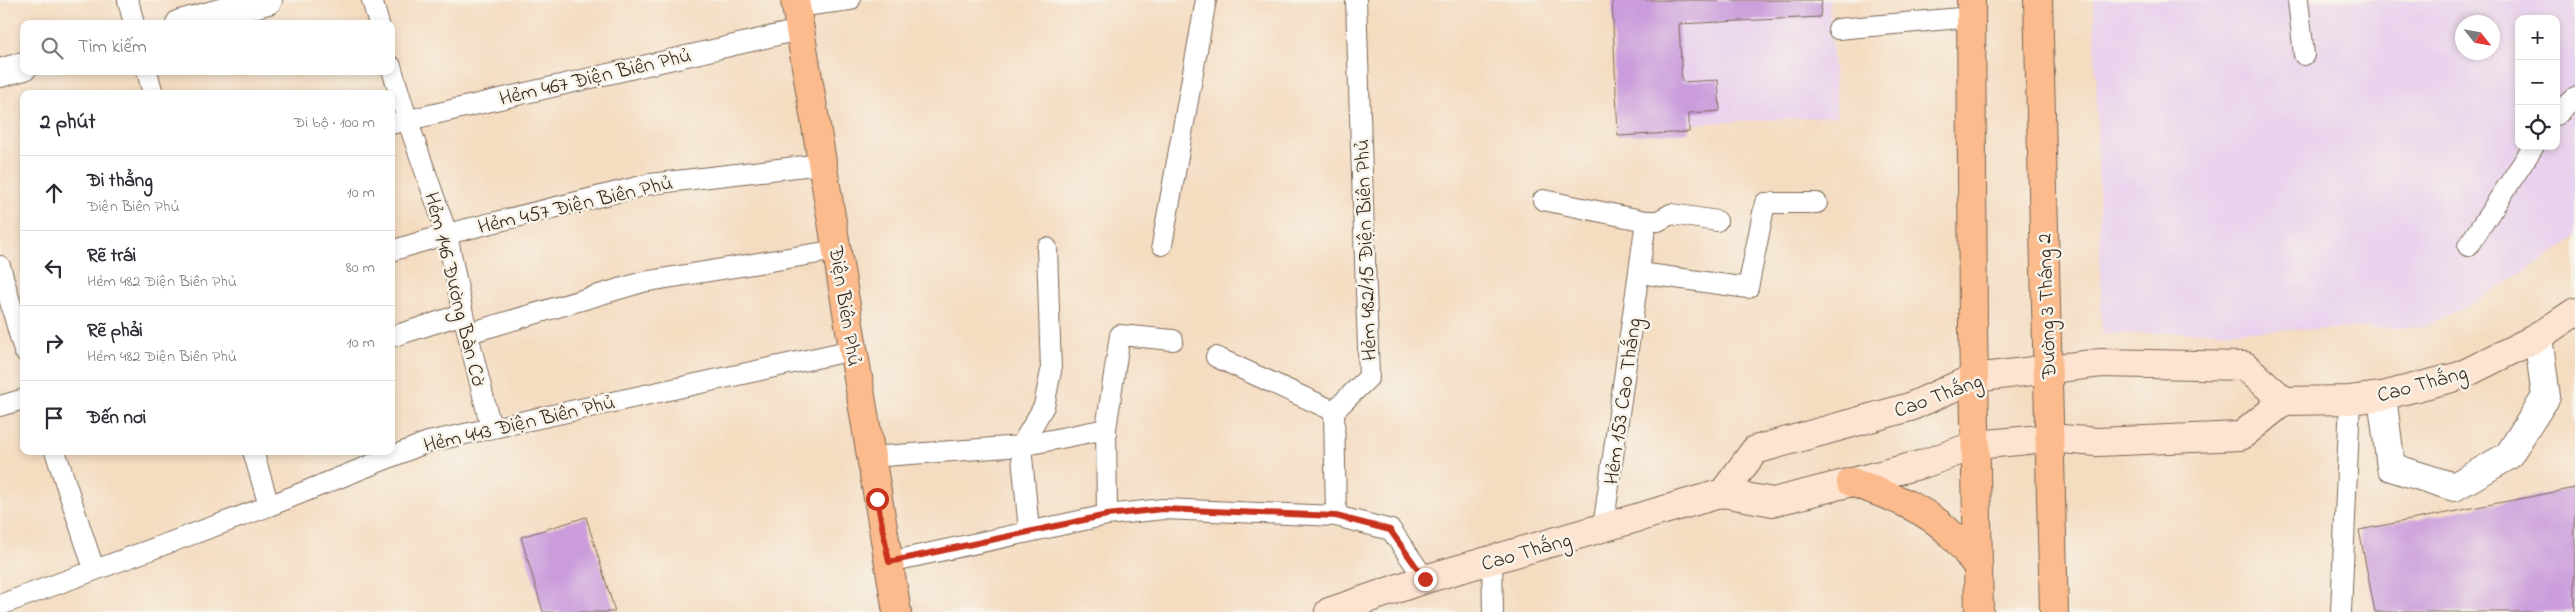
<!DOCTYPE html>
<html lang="vi">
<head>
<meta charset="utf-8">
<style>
  body { margin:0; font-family:"Indie Flower",sans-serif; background:#f7f7f7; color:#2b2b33 }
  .controls { position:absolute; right:15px; top:15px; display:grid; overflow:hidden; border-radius:10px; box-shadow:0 2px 8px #0003 }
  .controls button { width:45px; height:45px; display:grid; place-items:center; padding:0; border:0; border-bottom:1px solid #e1e1e2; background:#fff; color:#2b2b33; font:25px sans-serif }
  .compass { position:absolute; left:2455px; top:15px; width:45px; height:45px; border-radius:50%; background:#fff; box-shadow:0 2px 8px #0003; rotate:121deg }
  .stop { position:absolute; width:15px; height:15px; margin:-11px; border:4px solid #c8321e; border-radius:50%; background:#fff }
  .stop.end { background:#c8321e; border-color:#fff; box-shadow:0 1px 5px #0008 }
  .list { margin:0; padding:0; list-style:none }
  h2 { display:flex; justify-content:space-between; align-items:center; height:65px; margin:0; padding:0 20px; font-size:21px }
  h2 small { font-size:16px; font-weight:400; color:#7c7c81 }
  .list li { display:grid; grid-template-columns:32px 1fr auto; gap:15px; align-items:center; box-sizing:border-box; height:75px; padding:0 20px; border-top:1px solid #e1e1e2 }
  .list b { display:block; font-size:19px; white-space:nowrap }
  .list p { margin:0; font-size:16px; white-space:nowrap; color:#7c7c81 }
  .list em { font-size:16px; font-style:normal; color:#7c7c81 }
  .icon { flex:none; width:28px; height:28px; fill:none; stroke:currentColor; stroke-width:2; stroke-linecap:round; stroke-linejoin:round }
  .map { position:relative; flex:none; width:2575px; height:612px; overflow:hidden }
  .search { position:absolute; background:#fff; box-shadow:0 2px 8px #0003; left:20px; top:20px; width:375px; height:55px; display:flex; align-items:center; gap:12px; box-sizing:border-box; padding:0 18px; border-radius:10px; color:#7c7c81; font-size:19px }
  .panel { position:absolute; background:#fff; box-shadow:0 2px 8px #0003; left:20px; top:90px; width:375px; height:365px; border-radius:10px }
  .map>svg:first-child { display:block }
  .built { fill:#e9d2ed; fill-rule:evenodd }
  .building { fill:#ca9cdc }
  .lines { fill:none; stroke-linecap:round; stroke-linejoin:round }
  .lane-casing { stroke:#7c6857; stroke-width:22 }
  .street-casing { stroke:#7c6857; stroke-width:30 }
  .secondary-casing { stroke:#7c6857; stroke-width:30 }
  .primary-casing { stroke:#7c6857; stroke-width:30 }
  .lane { stroke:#fff; stroke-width:20 }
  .street { stroke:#fff; stroke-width:28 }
  .secondary { stroke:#fde4d1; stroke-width:28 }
  .primary { stroke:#fbbb8c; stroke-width:28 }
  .route { stroke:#c8321e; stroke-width:6 }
  .labels { text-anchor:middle; stroke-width:5; stroke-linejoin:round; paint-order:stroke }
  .street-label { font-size:21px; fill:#3b2a1e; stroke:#f7f3e8 }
</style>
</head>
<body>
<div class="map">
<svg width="2575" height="612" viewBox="0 0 2575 612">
  <rect width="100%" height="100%" fill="#f7f3e8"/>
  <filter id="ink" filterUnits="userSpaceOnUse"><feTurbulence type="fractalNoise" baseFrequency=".02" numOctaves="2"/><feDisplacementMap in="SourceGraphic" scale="10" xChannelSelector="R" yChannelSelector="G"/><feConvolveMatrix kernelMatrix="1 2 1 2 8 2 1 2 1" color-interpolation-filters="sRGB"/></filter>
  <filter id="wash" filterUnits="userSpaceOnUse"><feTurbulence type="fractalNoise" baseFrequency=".0096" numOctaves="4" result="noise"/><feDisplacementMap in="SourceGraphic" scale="20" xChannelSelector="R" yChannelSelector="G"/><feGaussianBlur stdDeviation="1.12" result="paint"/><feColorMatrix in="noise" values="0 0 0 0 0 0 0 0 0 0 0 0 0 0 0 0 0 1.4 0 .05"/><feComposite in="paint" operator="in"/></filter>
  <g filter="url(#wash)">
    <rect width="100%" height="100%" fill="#f4dcc1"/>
    <!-- built -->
    <path class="built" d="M1612,0H1829L1837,116L1689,124V132L1618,136Z
      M2094,0H2575V236L2569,243L2477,301L2424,327L2102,334ZM2519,19H2556V146H2519ZM2462,22H2492V52H2462Z"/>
    <g id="blocks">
      <!-- building -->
      <path class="building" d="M1612,0H1822L1820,17L1679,24L1682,82L1718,80L1720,111L1689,113V132L1618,136Z
        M2575,488V612H2375L2359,530Z
        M586,517L615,612H543L521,537Z"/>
    </g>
  </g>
  <g filter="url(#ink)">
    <use href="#blocks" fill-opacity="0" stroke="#7c6857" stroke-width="1"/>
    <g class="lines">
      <!-- lane casing -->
      <g class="lane-casing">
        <path id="lane" d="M128,0L134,24
          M372,0L379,24
          M2298,0L2304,55
          M796,7L850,0
          M1838,29L1971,17
          M391,66L407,119L447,234L463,314L491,428
          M147,71L153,94
          M2556,115L2575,97
          M391,124L799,30
          M1543,200L1646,221H1658L1671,214L1717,221
          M1162,245L1206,0
          M2468,246L2534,146
          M391,251L447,234L650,184L822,164
          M0,266L24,351
          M1640,273L1748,288L1765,203H1817
          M469,333L643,282L837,250
          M391,337L463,314
          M1216,357L1334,411
          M0,406L24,399
          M55,451L94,569
          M253,451L269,506
          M870,457L1021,446L1106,429
          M1107,515L1106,429L1120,335L1173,340
          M1336,516L1334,411L1369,377L1356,0
          M1603,528L1646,221
          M1029,531L1021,446L1044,406L1051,371L1047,248
          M1492,560L1493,612
          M889,562L1107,515L1163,509L1336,516L1391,530L1425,579
          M0,605L269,506L428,442L853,350
          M2341,612L2350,400"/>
      </g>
      <!-- street casing -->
      <g class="street-casing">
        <path id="street" d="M180,24L268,0
          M0,73L24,66
          M2382,396L2391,467L2454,487L2508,456L2546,397L2538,337"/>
      </g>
      <!-- secondary casing -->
      <g class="secondary-casing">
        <path id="secondary" d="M1723,493L1755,450L1910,407L1974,378L2101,363L2245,366L2284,401
          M1329,612L1425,579L1723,493L1773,502L1923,464L1976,445L2050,438L2097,442L2241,436L2284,401L2350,400L2382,396L2460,376L2538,337L2575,312"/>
      </g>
      <!-- primary casing -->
      <g class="primary-casing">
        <path id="primary" d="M795,0L897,612
          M1971,0L1973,329L1979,612
          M2038,0L2054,612
          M1851,482C1887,495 1924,507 1951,534C1961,544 1969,556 1978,567"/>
      </g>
      <!-- lane -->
      <use href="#lane" class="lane"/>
      <!-- street -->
      <use href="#street" class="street"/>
      <!-- secondary -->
      <use href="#secondary" class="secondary"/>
      <!-- primary -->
      <use href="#primary" class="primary"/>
    </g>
  </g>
  <g class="lines" filter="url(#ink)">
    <!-- route -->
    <path class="route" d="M877,499L889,562L1107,515L1163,509L1336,516L1390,530L1425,579"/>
  </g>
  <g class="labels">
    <!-- street labels -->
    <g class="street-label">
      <text transform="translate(595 76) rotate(-13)" y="7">Hẻm 467 Ðiện Biên Phủ</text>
      <text transform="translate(575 204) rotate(-13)" y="7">Hẻm 457 Ðiện Biên Phủ</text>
      <text transform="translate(1365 250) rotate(-92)" y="7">Hẻm 482/15 Điện Biên Phủ</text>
      <text transform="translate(456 289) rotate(76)" y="7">Hẻm 146 Đường Bàn Cờ</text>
      <text transform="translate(846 306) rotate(81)" y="7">Điện Biên Phủ</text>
      <text transform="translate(2046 306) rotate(-92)" y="7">Đường 3 Tháng 2</text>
      <text transform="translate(2422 383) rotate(-15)" y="7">Cao Thắng</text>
      <text transform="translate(1938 395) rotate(-20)" y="7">Cao Thắng</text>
      <text transform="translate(1622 401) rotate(-82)" y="7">Hẻm 153 Cao Thắng</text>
      <text transform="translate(519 423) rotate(-13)" y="7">Hẻm 443 Ðiện Biên Phủ</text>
      <text transform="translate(1526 551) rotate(-16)" y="7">Cao Thắng</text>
    </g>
  </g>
</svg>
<div class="controls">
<button>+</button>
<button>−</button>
<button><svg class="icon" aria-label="locate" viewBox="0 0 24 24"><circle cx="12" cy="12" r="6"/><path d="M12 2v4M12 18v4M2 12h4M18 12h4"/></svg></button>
</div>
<svg class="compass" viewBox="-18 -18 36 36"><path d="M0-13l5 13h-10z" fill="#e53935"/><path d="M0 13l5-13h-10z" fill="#7c7c81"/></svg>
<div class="stop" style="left:877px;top:499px"></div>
<div class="stop end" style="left:1425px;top:579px"></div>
<div class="search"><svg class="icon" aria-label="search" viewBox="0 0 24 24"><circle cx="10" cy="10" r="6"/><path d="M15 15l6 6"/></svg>Tìm kiếm</div>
<section class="panel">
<h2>2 phút<small>Đi bộ · 100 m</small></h2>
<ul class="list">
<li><svg class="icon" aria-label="ahead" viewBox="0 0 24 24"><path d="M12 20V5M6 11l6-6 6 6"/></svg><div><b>Đi thẳng</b><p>Điện Biên Phủ</p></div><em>10 m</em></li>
<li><svg class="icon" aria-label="left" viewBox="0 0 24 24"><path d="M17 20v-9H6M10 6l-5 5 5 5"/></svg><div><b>Rẽ trái</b><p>Hẻm 482 Điện Biên Phủ</p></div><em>80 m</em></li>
<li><svg class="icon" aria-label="right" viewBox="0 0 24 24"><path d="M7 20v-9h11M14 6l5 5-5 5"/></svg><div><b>Rẽ phải</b><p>Hẻm 482 Điện Biên Phủ</p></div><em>10 m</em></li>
<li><svg class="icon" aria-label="arrive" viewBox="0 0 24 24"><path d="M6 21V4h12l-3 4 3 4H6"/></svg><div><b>Đến nơi</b></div></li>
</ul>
</section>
</div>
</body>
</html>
